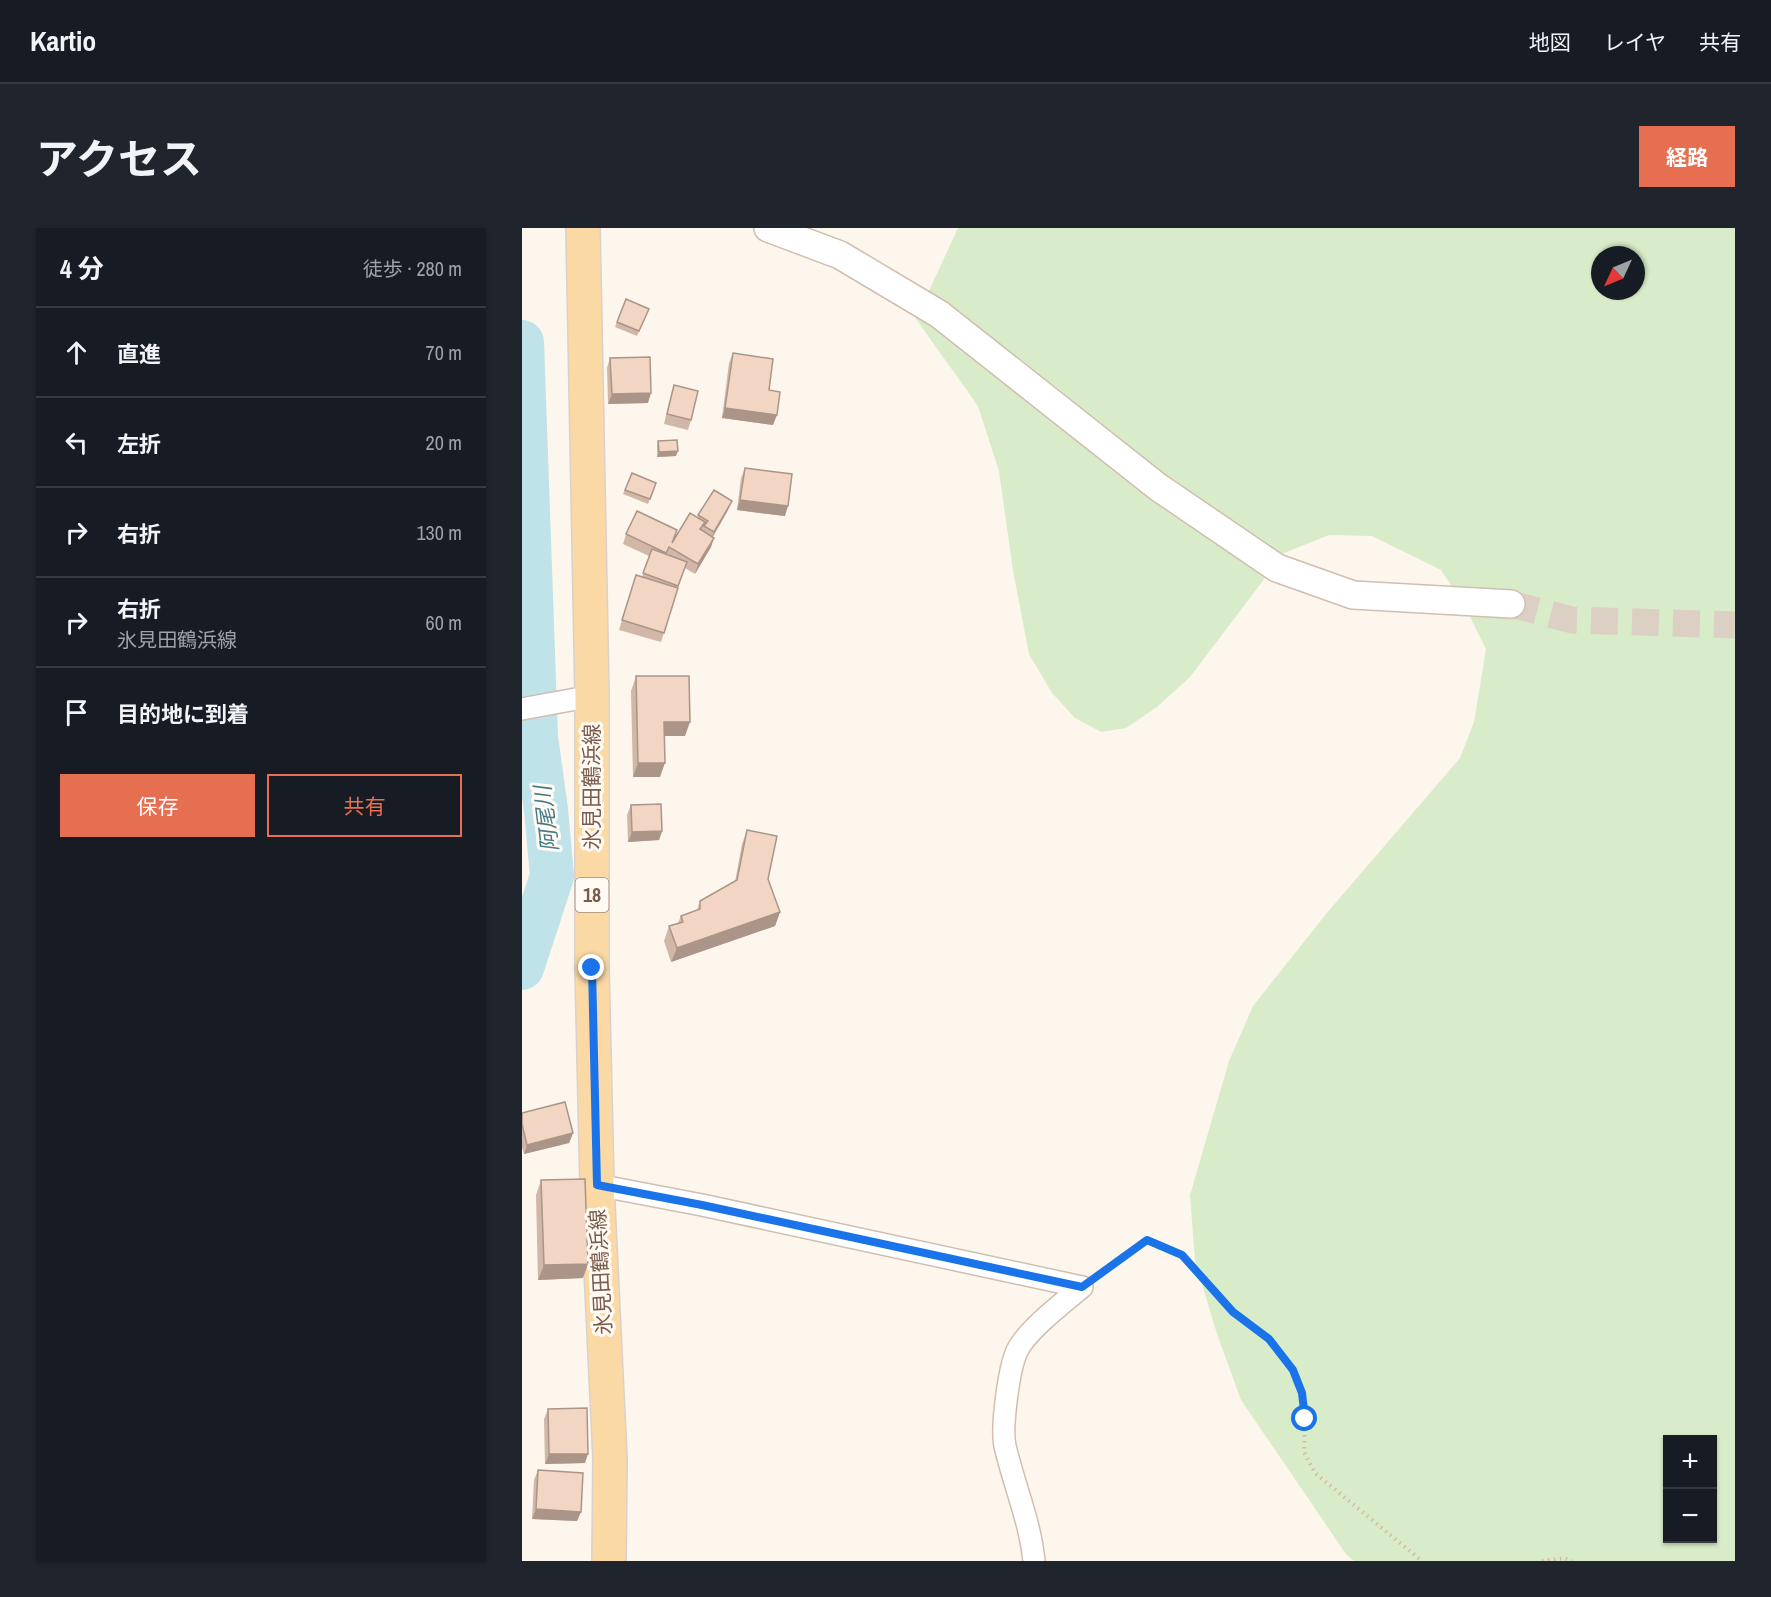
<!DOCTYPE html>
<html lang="ja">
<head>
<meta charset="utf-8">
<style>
  body { margin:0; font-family:"Archivo Narrow","Noto Sans JP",sans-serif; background:#20242c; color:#f1f3f6 }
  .controls { position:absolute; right:18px; bottom:18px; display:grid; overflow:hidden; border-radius:0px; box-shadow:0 2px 4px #0004 }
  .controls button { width:54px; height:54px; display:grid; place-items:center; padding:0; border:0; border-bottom:2px solid #363941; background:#171b24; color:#f1f3f6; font:30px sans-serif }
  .compass { position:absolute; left:1069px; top:18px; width:54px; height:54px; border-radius:50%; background:#171b24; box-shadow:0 2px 4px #0004; rotate:226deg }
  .stop { position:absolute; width:18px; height:18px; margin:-14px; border:4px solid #1a73e8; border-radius:50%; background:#fff }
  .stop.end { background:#1a73e8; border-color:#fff; box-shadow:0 2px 6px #0008 }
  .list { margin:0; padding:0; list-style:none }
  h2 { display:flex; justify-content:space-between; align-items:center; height:78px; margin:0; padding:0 24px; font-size:26px }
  h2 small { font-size:20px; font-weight:400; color:#9ea1a6 }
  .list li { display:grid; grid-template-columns:39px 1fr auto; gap:18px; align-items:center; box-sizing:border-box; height:90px; padding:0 24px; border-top:2px solid #363941 }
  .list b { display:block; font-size:22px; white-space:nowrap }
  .list p { margin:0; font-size:20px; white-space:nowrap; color:#9ea1a6 }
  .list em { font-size:20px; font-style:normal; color:#9ea1a6 }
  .actions { display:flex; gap:12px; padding:18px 24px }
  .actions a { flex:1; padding:14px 0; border:2px solid #e76f51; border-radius:0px; text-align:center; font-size:21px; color:#e76f51 }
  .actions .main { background:#e76f51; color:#fff }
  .icon { flex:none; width:33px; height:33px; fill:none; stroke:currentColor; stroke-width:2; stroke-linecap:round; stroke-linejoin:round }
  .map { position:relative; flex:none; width:1213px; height:1333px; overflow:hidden; border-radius:0px }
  header { display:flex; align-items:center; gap:36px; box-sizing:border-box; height:84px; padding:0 30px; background:#171b24; border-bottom:2px solid #363941 }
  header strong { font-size:28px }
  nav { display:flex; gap:33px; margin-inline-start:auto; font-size:21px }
  .intro { display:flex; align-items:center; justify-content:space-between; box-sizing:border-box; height:144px; padding:0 36px }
  h1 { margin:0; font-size:42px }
  .button { padding:15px 27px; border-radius:0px; background:#e76f51; color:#fff; font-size:21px; font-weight:700 }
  main { display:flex; gap:36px; padding:0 36px }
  aside { flex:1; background:#171b24; border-radius:0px; box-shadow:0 2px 4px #0004 }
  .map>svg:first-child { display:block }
  .green { fill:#d8ecc9; fill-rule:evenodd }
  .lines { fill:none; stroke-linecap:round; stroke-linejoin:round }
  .river { stroke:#bfe3e8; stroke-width:44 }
  .tertiary-tunnel { stroke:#dcd0c4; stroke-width:27; stroke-dasharray:27 14; stroke-linecap:butt }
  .minor-casing { stroke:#d1beb0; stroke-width:24 }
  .tertiary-casing { stroke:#d1beb0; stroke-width:30 }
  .primary-casing { stroke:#dad1cd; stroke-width:36 }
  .path { stroke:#d9b8a5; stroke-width:4; stroke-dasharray:1.5 4.5; stroke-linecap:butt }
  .minor { stroke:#fff; stroke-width:21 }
  .tertiary { stroke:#fff; stroke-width:27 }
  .primary { stroke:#fbd9a5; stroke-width:33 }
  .wall { fill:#d1b7a8 }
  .shaded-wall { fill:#aa9588 }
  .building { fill:#f3d5c3; stroke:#aa9588; stroke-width:1.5 }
  .route { stroke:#1a73e8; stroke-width:8 }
  .labels { text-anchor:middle; stroke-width:6; stroke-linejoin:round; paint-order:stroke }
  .shield { fill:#fffaf3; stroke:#a28b7f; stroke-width:1.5 }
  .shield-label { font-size:20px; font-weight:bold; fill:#7a5c4d }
  .street-label { font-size:21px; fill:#7a5c4d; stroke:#fffaf3 }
  .water-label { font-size:22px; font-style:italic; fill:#437c86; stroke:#fffaf3 }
</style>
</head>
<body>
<header>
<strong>Kartio</strong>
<nav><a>地図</a><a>レイヤ</a><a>共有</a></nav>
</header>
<div class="intro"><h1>アクセス</h1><a class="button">経路</a></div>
<main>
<aside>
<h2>4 分<small>徒歩 · 280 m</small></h2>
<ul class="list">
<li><svg class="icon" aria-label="ahead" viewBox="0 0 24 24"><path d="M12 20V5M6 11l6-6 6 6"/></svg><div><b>直進</b></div><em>70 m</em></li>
<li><svg class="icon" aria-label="left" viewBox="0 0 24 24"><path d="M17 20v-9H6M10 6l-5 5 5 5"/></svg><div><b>左折</b></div><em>20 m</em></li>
<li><svg class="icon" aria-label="right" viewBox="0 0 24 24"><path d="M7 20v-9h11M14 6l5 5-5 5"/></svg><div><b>右折</b></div><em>130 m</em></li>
<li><svg class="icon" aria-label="right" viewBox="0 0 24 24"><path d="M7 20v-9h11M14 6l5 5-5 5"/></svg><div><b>右折</b><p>氷見田鶴浜線</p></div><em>60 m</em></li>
<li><svg class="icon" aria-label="arrive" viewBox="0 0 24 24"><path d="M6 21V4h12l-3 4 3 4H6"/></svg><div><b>目的地に到着</b></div></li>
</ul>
<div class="actions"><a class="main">保存</a><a>共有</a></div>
</aside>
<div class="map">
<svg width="1213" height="1333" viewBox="0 0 1213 1333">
  <rect width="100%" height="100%" fill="#fdf6ec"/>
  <!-- green -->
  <path class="green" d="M436,0H1213V1333H832L824,1326L719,1172L695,1106L673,1033L668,967L707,833L731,778L804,686L938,530L952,494L964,421L942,377L919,342L850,308L807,307L762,325L668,449L635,479L604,500L579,504L553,490L530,465L507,426L491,343L477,243L456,178L394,91ZM1078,27H1114V63H1078ZM1146,1212H1190V1310H1146Z"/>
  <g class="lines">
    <!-- river -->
    <path class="river" d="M0,114L14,509L24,582L30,648L0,740"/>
    <!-- tertiary-tunnel -->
    <path class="tertiary-tunnel" d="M989,376L1050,392L1213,397"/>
    <!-- minor casing -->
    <g class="minor-casing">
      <path id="minor" d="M0,481L70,468
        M75,957L180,977L560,1059
        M512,1333C508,1293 492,1257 483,1218C479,1199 487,1140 495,1123C505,1102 542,1074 560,1059"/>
    </g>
    <!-- tertiary casing -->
    <g class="tertiary-casing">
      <path id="tertiary" d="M246,0L318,27L417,86L636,259L755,340L831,367L989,376"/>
    </g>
    <!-- primary casing -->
    <g class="primary-casing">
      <path id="primary" d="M61,0L70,468V740L75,957L88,1231L87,1333"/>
    </g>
    <!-- path -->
    <path class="path" d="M577,1047L625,1013L660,1027L712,1084L747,1111L771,1142L780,1165L783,1191L782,1224L793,1245L900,1333
      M1020,1333L1042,1330L1050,1333"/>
    <!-- minor -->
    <use href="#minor" class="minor"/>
    <!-- tertiary -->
    <use href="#tertiary" class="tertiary"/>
    <!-- primary -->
    <use href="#primary" class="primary"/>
  </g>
  <!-- wall -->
  <path class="wall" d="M104,71L127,81L115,108L93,99Z
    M211,125L247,162L251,197L200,190L207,135Z
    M88,130L126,175L86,176L85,140Z
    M152,157L169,192L166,202L142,196L149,167Z
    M136,213L154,228L135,229V217Z
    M223,240L263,288L215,282L219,250Z
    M110,245L134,255L126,276L101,266Z
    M206,282L191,309L189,319L173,346L163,340L156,360L139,414L97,402L114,347L120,349L127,328L101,316L104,306L151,313L176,289V287Z
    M114,448L163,508H143L138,549H111L109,463Z
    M109,577L140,603L137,612L106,614L105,587Z
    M225,602L246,651L258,684L253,698L149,734L142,713L147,698L156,695L159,688L175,682L178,673L213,654L220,616Z
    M0,885L51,905L47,915L2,926L0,919Z
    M19,952L61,1050L16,1052L14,967Z
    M26,1181L63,1235L23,1236L22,1191Z
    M16,1242L55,1293L10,1291L12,1252Z"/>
  <!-- shaded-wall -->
  <path class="shaded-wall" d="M129,165L126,175L86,176L90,166Z
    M203,180L255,187L251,197L200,190Z
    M156,223L154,228L135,229L137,224Z
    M218,272L266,278L263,288L215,282Z
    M210,273L206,282L188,313L192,304Z
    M192,310L189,319L173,346L176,336Z
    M142,494H168L163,508H137Z
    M116,535H143L138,549H111Z
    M140,603L137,612L106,614L110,604Z
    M258,684L253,698L149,734L155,720Z
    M51,905L47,915L2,926L5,917Z
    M66,1036L61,1050L16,1052L22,1037Z
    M27,1226H66L63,1235L23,1236Z
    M14,1281L59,1284L55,1293L10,1291Z"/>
  <!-- building -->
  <path class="building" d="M104,71L127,81L117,103L95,94Z
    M211,125L251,131L247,162L258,164L255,187L203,180Z
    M128,129L129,165L90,166L88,130Z
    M152,157L176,163L169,192L145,186Z
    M155,212L156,223L137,224L136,213Z
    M223,240L270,246L266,278L218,272Z
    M110,245L134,255L128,271L103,262Z
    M192,262L210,273L192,304L182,298L186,293L176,287Z
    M115,283L155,302L150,315L168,285L183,294L178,301L192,310L176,336L147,319L144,325L104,306Z
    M130,321L165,334L156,358L121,345Z
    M114,347L156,360L142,405L100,392Z
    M114,448H167L168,494H142L143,535H116Z
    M139,576L140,603L110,604L109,577Z
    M225,602L255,608L246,651L258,684L155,720L147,698L161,694L159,688L178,681V673L215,652Z
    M43,874L51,905L5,917L0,896V885Z
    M63,951L66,1036L22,1037L19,952Z
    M65,1180L66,1226H27L26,1181Z
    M16,1242L61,1245L59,1284L14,1281Z"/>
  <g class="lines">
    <!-- route -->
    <path class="route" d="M70,740L75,957L180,977L560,1059L625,1012L660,1027L711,1084L747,1111L771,1142L780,1165L783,1191"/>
  </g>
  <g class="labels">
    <!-- shield labels -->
    <rect class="shield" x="53.5" y="650" width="33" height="34" rx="4.5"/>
    <g class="shield-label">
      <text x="70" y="674">18</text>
    </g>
    <!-- street labels -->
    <g class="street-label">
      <text transform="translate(70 559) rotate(-90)" y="7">氷見田鶴浜線</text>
      <text transform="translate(79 1044) rotate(-93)" y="7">氷見田鶴浜線</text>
    </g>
    <!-- water labels -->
    <g class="water-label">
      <text transform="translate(24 591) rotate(-97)" y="8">阿尾川</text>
    </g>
  </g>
</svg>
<div class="controls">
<button>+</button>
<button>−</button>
</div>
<svg class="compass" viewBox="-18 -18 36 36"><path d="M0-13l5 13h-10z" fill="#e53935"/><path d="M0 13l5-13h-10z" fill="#9ea1a6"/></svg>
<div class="stop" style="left:783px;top:1191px"></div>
<div class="stop end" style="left:70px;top:740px"></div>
</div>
</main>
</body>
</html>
